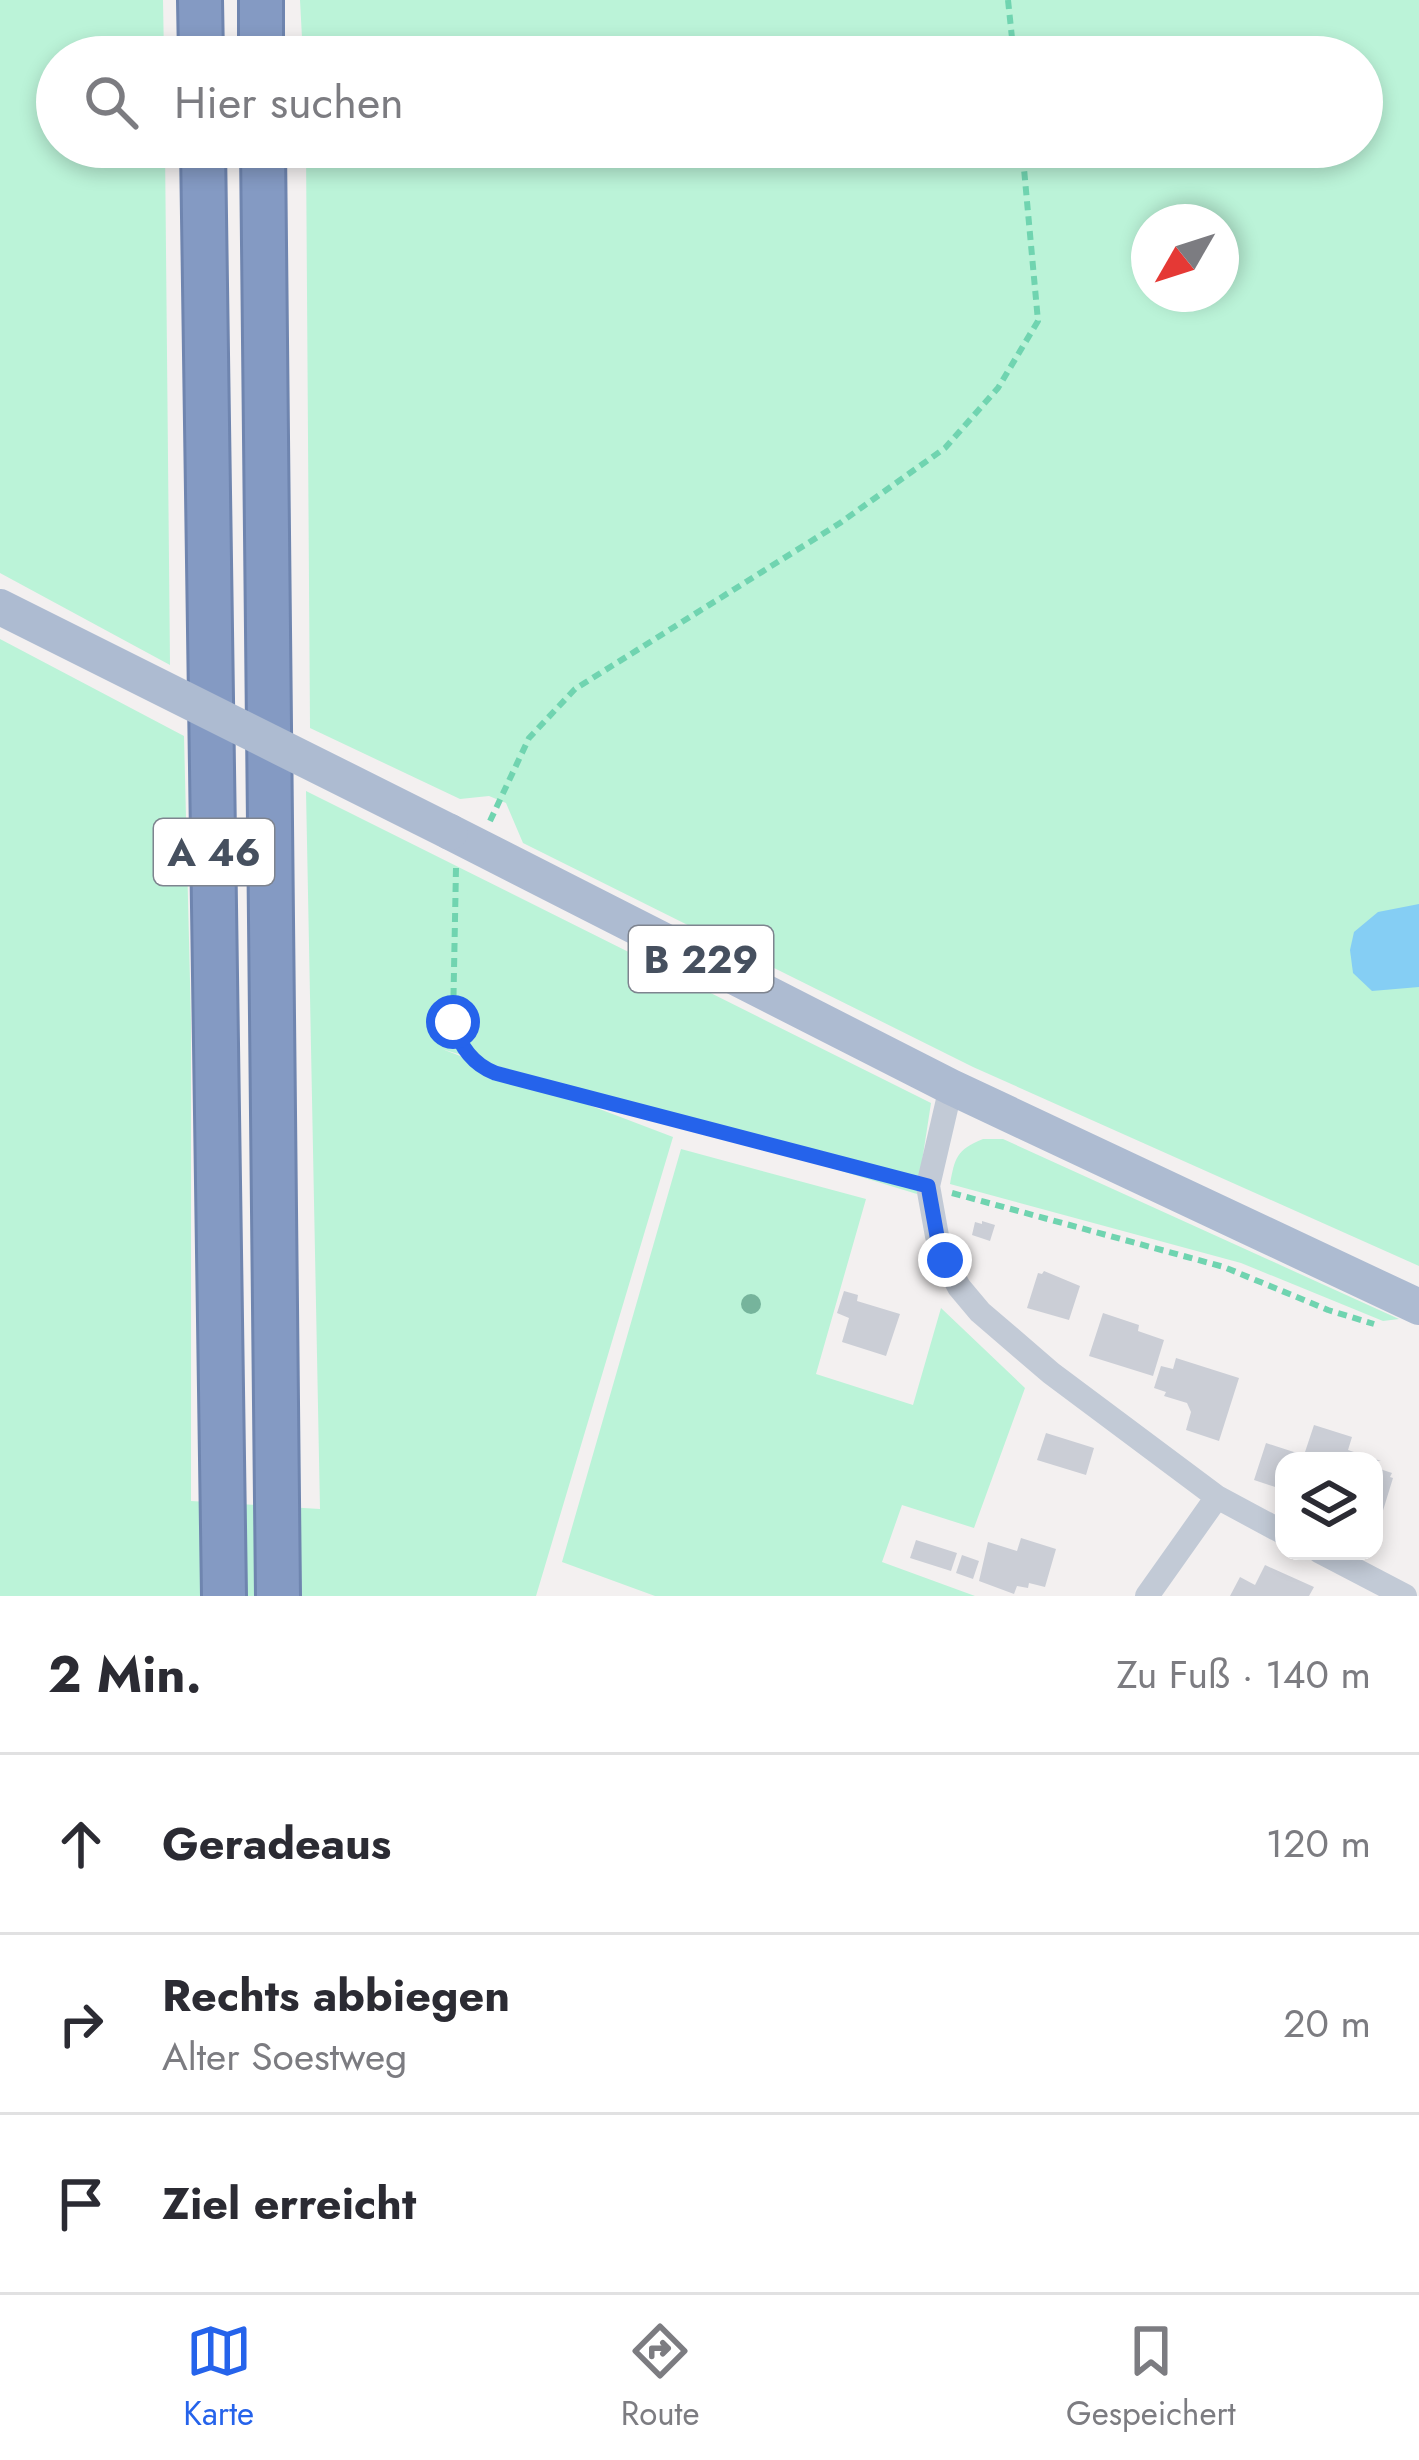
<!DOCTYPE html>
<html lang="de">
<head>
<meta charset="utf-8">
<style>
  body { margin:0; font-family:Jost,sans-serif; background:#f7f7f7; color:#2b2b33 }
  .controls { position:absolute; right:36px; bottom:36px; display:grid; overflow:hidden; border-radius:24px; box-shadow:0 6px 18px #0003 }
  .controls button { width:108px; height:108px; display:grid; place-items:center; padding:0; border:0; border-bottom:3px solid #e1e1e2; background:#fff; color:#2b2b33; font:60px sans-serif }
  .compass { position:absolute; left:1131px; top:204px; width:108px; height:108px; border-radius:50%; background:#fff; box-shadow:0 6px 18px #0003; rotate:231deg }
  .stop { position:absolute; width:36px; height:36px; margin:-27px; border:9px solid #2563eb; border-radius:50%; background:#fff }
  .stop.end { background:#2563eb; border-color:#fff; box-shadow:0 3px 12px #0008 }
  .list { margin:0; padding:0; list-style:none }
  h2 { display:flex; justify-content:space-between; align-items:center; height:156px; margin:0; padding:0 48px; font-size:51px }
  h2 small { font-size:39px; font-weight:400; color:#7c7c81 }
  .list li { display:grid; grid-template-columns:78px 1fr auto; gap:36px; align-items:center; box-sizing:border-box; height:180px; padding:0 48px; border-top:3px solid #e1e1e2 }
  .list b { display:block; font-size:45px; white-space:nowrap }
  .list p { margin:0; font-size:39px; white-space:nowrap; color:#7c7c81 }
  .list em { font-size:39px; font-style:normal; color:#7c7c81 }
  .icon { flex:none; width:66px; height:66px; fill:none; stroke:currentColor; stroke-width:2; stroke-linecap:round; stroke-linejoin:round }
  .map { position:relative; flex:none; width:1419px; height:1596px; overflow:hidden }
  .search { position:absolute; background:#fff; box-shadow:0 6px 18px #0003; left:36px; right:36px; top:36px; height:132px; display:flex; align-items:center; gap:30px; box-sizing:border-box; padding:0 42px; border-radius:66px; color:#7c7c81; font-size:45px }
  .sheet { height:696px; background:#fff }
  nav { display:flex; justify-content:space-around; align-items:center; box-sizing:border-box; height:168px; border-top:3px solid #e1e1e2; background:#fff; font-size:33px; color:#7c7c81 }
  nav a { display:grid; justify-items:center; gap:6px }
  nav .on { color:#2563eb }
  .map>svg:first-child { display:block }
  .green { fill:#bbf3d8; fill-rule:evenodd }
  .water { fill:#85cef4 }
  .building { fill:#cbced6 }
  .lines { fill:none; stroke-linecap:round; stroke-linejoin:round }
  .motorway-casing { stroke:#6f85af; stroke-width:48 }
  .path { stroke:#70d4b0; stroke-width:6; stroke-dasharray:9 6; stroke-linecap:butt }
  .minor { stroke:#c2cad6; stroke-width:24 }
  .primary { stroke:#adbbd1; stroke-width:36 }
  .motorway { stroke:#849ac3; stroke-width:42 }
  .primary-bridge { stroke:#adbbd1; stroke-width:36 }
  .tree { fill:#76b49c }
  .route { stroke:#2563eb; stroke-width:15 }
  .labels { text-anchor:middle; stroke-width:10; stroke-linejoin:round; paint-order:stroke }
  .shield { fill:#fff; stroke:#7e848f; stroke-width:3 }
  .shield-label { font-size:39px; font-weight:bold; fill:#46505f }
</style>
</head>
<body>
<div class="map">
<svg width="1419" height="1596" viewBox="0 0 1419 1596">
  <rect width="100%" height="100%" fill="#f3f0f0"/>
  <!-- green -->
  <path class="green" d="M0,0H163L164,57H57V147H165L170,665L0,573Z
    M300,0H1419V1266L973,1067L523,843L506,803L489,796L460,799L310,728L306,147H1362V57H303ZM1149,222H1221V294H1149Z
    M0,639L184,736L191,1022V1501L320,1509L306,791L931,1103L917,1194L442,1049L673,1137L536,1596H0Z
    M983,1139H1003L1399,1319L1383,1321L1241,1263L950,1184C955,1158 956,1150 983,1139Z
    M681,1149L866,1199L816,1374L913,1405L941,1308L1025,1388L974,1528L902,1505L882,1562L975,1596H655L562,1562Z"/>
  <!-- water -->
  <path class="water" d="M1419,904V987L1372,991L1353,973L1350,950L1354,932L1378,912Z"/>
  <!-- building -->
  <path class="building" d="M982,1221L995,1225L990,1241L972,1235L975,1222L982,1224Z
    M1044,1271L1080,1286L1069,1320L1027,1308L1038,1273L1042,1274Z
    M844,1291L858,1295L857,1301L900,1314L886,1356L842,1342L849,1318L837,1313Z
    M1103,1313L1139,1325L1138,1331L1164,1340L1153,1376L1089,1356Z
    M1176,1358L1239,1378L1219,1441L1186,1430L1191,1412L1187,1403L1164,1396L1166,1392L1154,1388L1161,1366L1173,1369Z
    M1314,1425L1352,1437L1348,1450L1381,1461H1302Z
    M1046,1433L1094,1448L1086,1475L1037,1460Z
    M1266,1443L1300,1454L1298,1461H1284V1490L1254,1480Z
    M1374,1467L1392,1473L1390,1477L1393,1478L1381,1517L1374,1515Z
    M1021,1538L1056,1549L1045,1587L1029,1583L1028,1588L1017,1586L1014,1594L979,1581L988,1542L1017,1551Z
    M916,1540L957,1553L951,1571L910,1558Z
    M962,1555L979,1561L973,1579L956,1573Z
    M1265,1565L1314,1587L1309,1596H1230L1240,1577L1255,1585Z"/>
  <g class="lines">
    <!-- motorway casing -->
    <g class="motorway-casing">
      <path id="motorway" d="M200,0L201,57
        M261,0V57
        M203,147L224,1596
        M263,147L278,1596"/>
    </g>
    <!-- path -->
    <path class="path" d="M1008,0L1014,57
      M490,821L529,738L575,689L840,523L945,448L998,388L1038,321L1022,147
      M456,868L453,1022C458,1043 470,1057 486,1070L904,1180
      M952,1193L1224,1267L1328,1310L1374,1324"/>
    <!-- minor -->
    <path class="minor" d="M951,1087L928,1186L937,1236L945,1260L959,1287L980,1312L1051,1373L1217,1497L1284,1533
      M1319,1551L1405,1596
      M1147,1596L1217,1497"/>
    <!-- primary -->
    <path class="primary" d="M450,832L951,1087L1419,1307"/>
    <!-- motorway -->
    <use href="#motorway" class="motorway"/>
    <!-- primary-bridge -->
    <path class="primary-bridge" d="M0,607L450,832"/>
  </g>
  <!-- trees -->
  <circle class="tree" cx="751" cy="1304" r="10"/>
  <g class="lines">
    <!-- route -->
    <path class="route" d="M453,1022C459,1044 472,1064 495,1073L928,1186L937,1236L945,1260"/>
  </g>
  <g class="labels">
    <!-- shield labels -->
    <g class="shield">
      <rect x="154" y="819" width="120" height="66" rx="9"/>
      <rect x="629" y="926" width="144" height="66" rx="9"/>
    </g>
    <g class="shield-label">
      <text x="214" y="866">A 46</text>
      <text x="701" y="973">B 229</text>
    </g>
  </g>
</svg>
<div class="controls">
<button><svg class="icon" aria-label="layers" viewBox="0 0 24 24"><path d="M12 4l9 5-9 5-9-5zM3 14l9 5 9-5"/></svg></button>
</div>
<svg class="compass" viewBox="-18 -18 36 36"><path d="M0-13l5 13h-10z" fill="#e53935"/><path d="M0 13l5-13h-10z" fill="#7c7c81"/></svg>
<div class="stop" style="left:453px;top:1022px"></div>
<div class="stop end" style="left:945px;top:1260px"></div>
<div class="search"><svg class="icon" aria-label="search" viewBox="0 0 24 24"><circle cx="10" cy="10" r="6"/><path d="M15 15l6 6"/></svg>Hier suchen</div>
</div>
<section class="sheet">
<h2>2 Min.<small>Zu Fuß · 140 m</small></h2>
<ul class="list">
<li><svg class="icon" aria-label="ahead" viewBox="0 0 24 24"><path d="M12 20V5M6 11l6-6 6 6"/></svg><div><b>Geradeaus</b></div><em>120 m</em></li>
<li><svg class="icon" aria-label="right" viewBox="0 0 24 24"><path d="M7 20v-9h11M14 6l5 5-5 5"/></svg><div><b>Rechts abbiegen</b><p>Alter Soestweg</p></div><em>20 m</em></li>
<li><svg class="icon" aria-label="arrive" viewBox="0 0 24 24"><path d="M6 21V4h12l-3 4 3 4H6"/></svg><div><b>Ziel erreicht</b></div></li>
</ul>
</section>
<nav>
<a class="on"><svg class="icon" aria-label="map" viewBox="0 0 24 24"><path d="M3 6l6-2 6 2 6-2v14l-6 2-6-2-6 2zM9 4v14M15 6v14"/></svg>Karte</a>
<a><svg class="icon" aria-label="directions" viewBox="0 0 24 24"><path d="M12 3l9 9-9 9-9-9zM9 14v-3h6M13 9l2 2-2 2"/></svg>Route</a>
<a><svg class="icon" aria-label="saved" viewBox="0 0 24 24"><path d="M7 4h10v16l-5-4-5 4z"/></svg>Gespeichert</a>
</nav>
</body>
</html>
